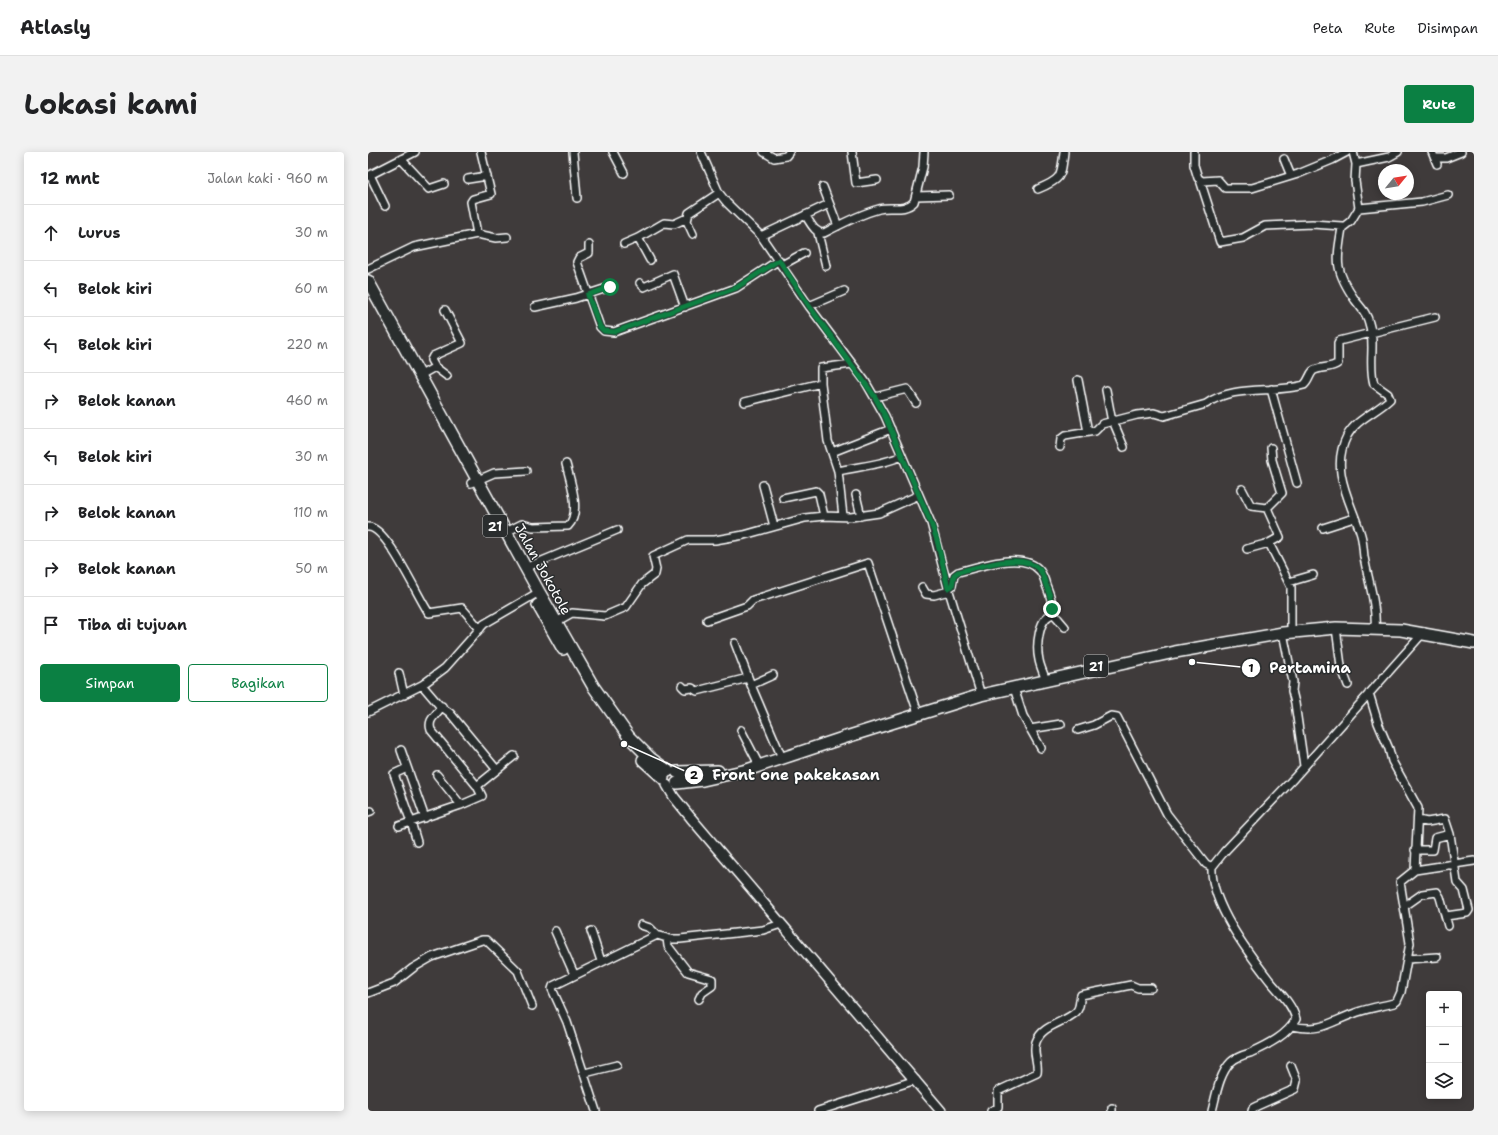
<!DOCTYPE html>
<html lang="id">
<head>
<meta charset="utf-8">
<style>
  body { margin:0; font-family:"Shantell Sans",sans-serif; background:#f2f2f2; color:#202124 }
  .controls { position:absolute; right:12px; bottom:12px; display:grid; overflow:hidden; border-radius:4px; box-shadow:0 2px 10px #0003 }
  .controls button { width:36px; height:36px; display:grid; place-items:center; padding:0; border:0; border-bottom:1px solid #e0e0e0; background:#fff; color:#202124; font:20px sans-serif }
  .compass { position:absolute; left:1010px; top:12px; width:36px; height:36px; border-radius:50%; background:#fff; box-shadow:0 2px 10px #0003; rotate:60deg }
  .stop { position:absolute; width:12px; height:12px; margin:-9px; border:3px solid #0b8043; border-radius:50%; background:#fff }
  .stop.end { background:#0b8043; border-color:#fff; box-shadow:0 1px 4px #0008 }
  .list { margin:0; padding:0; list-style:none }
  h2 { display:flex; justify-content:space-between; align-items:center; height:52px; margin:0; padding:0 16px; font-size:17px }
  h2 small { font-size:13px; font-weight:400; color:#757577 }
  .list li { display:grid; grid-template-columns:26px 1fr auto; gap:12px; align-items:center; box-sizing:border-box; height:56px; padding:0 16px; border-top:1px solid #e0e0e0 }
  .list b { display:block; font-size:15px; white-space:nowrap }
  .list em { font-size:13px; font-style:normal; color:#757577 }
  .actions { display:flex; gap:8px; padding:12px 16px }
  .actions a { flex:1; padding:9px 0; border:1px solid #0b8043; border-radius:4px; text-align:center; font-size:14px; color:#0b8043 }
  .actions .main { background:#0b8043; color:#fff }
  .icon { flex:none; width:22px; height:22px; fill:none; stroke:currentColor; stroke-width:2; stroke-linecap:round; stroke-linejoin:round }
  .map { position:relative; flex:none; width:1106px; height:959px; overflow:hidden; border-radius:4px }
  header { display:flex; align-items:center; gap:24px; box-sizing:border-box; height:56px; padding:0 20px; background:#fff; border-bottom:1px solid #e0e0e0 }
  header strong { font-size:19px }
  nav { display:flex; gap:22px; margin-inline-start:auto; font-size:14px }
  .intro { display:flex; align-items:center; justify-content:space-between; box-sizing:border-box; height:96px; padding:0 24px }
  h1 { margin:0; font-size:28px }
  .button { padding:10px 18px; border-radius:4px; background:#0b8043; color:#fff; font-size:14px; font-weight:700 }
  main { display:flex; gap:24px; padding:0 24px }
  aside { flex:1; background:#fff; border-radius:4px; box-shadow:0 2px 10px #0003 }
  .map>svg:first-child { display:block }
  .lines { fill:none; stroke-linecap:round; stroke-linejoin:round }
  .minor-casing { stroke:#fff; stroke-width:10 }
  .major-casing { stroke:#fff; stroke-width:12 }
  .highway-casing { stroke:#fff; stroke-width:14 }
  .minor { stroke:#2a2d2e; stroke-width:7 }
  .major { stroke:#2a2d2e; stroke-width:9 }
  .highway { stroke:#2a2d2e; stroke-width:11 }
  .route { stroke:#0b8043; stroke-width:5 }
  .labels { text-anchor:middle; stroke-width:3; stroke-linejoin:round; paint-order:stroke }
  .shield { fill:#2a2d2e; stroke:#bfc0c0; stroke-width:1 }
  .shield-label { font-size:13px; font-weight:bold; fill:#fff }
  .street-label { font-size:14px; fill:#fff; stroke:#2a2d2e }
  .leader { fill:none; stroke:#fff; stroke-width:1.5 }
  .callout-dot { fill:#fff; stroke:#2a2d2e; stroke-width:1.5 }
  .mark-label { font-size:12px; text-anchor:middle; font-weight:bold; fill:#111 }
  .callout-label { font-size:15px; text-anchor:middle; font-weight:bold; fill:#fff; stroke:#2a2d2e; stroke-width:3; stroke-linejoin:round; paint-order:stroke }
</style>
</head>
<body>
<header>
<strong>Atlasly</strong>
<nav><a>Peta</a><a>Rute</a><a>Disimpan</a></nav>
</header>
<div class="intro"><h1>Lokasi kami</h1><a class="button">Rute</a></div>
<main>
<aside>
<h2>12 mnt<small>Jalan kaki · 960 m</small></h2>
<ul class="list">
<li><svg class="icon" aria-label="ahead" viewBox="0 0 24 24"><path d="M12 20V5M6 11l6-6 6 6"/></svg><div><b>Lurus</b></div><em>30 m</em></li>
<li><svg class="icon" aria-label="left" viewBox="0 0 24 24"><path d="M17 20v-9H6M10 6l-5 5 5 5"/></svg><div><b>Belok kiri</b></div><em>60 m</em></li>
<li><svg class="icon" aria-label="left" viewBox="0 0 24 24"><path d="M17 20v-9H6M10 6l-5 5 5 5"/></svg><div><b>Belok kiri</b></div><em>220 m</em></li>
<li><svg class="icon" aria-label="right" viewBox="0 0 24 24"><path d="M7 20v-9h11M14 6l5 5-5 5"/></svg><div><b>Belok kanan</b></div><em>460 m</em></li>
<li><svg class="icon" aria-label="left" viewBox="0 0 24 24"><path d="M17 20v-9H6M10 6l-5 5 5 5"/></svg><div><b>Belok kiri</b></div><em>30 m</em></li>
<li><svg class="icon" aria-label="right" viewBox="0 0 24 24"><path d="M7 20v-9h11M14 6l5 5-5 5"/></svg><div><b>Belok kanan</b></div><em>110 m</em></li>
<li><svg class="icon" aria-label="right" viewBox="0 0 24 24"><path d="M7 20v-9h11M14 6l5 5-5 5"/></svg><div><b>Belok kanan</b></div><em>50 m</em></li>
<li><svg class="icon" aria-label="arrive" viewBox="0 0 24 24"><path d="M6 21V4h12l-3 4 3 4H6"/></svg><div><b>Tiba di tujuan</b></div></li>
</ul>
<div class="actions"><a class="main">Simpan</a><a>Bagikan</a></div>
</aside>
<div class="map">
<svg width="1106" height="959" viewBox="0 0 1106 959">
  <rect width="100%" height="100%" fill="#3f3b3b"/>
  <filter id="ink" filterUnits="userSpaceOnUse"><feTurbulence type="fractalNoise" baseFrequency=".025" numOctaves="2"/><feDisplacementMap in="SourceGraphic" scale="8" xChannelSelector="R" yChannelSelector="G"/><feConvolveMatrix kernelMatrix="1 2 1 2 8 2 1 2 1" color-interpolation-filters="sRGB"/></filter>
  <g filter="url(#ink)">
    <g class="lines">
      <!-- minor casing -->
      <g class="minor-casing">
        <path id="minor" d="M205,0L209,46
          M245,0L256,21
          M333,0L351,41L359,51L393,84L441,154L497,229L517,264L563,371L581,439L613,543
          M396,0L406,6L418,4L421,0
          M484,0L488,31L509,28
          M826,0V13L830,26L834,29L850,28L857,36H884L930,22L964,8L979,0
          M985,0L988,12L987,29L991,56L983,69L974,76C968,110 967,119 987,148C993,156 999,161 1001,171C1008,191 1000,212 1006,232L1020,242L1022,247C1009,260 988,267 979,284C961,319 984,351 993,383C995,390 995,397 996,405C1000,428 1009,453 1007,477
          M1064,0L1069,12
          M1067,6H1078L1093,0
          M33,7L61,37L76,32
          M916,7L923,24
          M988,12L1021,5L1030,0
          M2,23L17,54
          M0,24L47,0
          M100,27L119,24
          M832,28L852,90L875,86L897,74L944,72L974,74
          M455,35L470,74
          M670,37C694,27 693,25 696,0
          M548,44L581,43
          M991,56L1054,50L1080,43
          M437,63C443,71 446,81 456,81C473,72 492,62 511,57C523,54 536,60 546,50L555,15L556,0
          M450,81L458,114
          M109,82L103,50L105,47L123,42L113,0
          M325,82L319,69L321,61L351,41
          M393,84L461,52
          M270,86L282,108
          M256,92L270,86L296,71L306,72L319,66
          M221,93V101L211,106L209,110L232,175L236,179L246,180L368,136L411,108
          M414,113L436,101
          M0,117L46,95L109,82L128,86L139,85
          M272,131L276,135L305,122L317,155
          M441,154L476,139
          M167,155L208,146L242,135
          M67,215L79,224
          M51,224L67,215L63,208L65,204L94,191L77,158
          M710,228L720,280
          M453,231V216L484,212
          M903,237L929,331
          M738,238L744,270
          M507,245L539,237L548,251
          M377,250L453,231L460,289L470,319L475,364
          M745,269L756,295
          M692,295L693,287L697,284L727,279L734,272L769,263L786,261L796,264L838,252C866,232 905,242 936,233C941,229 941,223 945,219C952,214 963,217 970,211V191L971,189L1067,165
          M903,296L904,308L914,341L899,356L912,385L901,391L923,435V476
          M464,300L523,277
          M470,319C492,314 514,313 534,304
          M103,331L126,321L158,319
          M395,333L406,374
          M874,337L883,354L899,356
          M488,343L493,364
          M415,346L448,339L451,342L456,364
          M0,375C19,374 50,446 61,461L94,456L112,477
          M955,376L986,366
          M138,380L154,372L165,375L200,374C214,361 202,328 198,312
          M879,397L901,391
          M157,416L249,378
          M921,430L945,423
          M554,435L558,442L566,443L581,439
          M580,436L584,434L586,423L590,420C611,415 656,398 672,419C675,423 677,429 678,433C682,443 686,452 682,462
          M339,468L379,454L385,448L500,411L549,558
          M188,470L204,461L237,464L258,455L274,432L287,422L288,417L285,404L320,388H347L376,383L437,366L456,364L483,365L511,361L551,343
          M968,476L973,514L980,533
          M915,481L925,530L924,539L927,551L936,614
          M367,491L383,533L412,601
          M31,521L36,543
          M677,526C675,520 672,514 671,508C668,495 670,464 686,462L697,475
          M54,533L71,553L82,561L129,618
          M383,533L405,523
          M314,534L317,537L324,536L329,539L380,526
          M646,536L655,564L673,596
          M0,560L54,533L77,516L116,472L171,440
          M662,577L693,572
          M373,578L389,609
          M710,578L726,573L743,564L749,565L799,662L838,712L844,715
          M33,598L57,666
          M39,616L26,622L43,670L93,653L114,644L109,634L63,578C59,567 69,563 74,554
          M69,623L93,653
          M109,634L146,604
          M0,660L3,659
          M31,674L43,670L49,690
          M1047,698H1065L1067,686L1082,682L1077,667L1059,670L1050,668
          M1047,718L1106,709
          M1037,754L1054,742L1069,740L1072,745L1080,774
          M1078,764L1099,761L1101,758L1096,738L1089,730L1082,682
          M273,773L282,776L289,783
          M187,779L206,822
          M223,779L233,809
          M299,786L300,794L320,820L344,827V834L334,841L331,847
          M1039,807L1069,805
          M0,841L26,831L45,816L64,805L114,788H118L150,819L164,854
          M924,874C954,881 963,869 990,860C1001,856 1014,854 1026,851L1029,849L1033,840L1042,791L1032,730L1047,718L1050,656L1024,609L1021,597L1010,571L1001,541
          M217,921L249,913
          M744,956V959
          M228,959L199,870L184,837L185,834L289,783L302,787H312L395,778L413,772
          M450,959L548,928
          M623,959L630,955V939L669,921C671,911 664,901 668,890C674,873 696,871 708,860C713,855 711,848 713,843L763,833L770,836H783
          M844,959C848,944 851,922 863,910C868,905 875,903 882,901C899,893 919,884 928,867C924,852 912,841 902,829C881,802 842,751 844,715L856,700L926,626L1056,480
          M884,959L885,956L889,954L927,937L929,929L923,914"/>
      </g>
      <!-- major casing -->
      <g class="major-casing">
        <path id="major" d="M299,633L306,645L323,666L573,959"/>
      </g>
      <!-- highway casing -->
      <g class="highway-casing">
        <path id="highway" d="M0,129L171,440L225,534L261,585L282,606L300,619
          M170,453L195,497
          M275,608L295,626
          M309,620L350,619
          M309,631L335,628L379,618L475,586L613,543L807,500L915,481L968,476L1033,478L1106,491"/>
      </g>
      <!-- minor -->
      <use href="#minor" class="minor"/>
      <!-- major -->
      <use href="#major" class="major"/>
      <!-- highway -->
      <use href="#highway" class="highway"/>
    </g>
  </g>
  <g class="lines" filter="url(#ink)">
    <!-- route -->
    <path class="route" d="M242,135L220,143L232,175L236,179L246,180L368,136L411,108L441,154L507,245L517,264L563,371L569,388L580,436L584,434L586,423L590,420C612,415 654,399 672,418C675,422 676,428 678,433C681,441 684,448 684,457"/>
  </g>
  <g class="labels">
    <!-- shield labels -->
    <g class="shield">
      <rect x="115" y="363" width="24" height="22" rx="3"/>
      <rect x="716" y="503" width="24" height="22" rx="3"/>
    </g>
    <g class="shield-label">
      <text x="127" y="379">21</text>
      <text x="728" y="519">21</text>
    </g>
    <!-- street labels -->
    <g class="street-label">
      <text transform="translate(175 417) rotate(61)" y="5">Jalan Jokotole</text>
    </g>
  </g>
  <!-- callouts -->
  <path class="leader" d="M824 510L883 516M256 592L326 623"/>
  <g class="callout-dot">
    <circle cx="824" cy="510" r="4"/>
    <circle cx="256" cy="592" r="4"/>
    <circle cx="883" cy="516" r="10"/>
    <circle cx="326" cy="623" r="10"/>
  </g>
  <g class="mark-label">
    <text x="883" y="520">1</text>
    <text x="326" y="627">2</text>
  </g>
  <g class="callout-label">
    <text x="942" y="521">Pertamina</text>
    <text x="428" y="628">Front one pakekasan</text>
  </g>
</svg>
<div class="controls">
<button>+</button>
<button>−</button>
<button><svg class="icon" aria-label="layers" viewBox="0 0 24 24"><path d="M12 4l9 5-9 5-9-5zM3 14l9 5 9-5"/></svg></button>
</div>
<svg class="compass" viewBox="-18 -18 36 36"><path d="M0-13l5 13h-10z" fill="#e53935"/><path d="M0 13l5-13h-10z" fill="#757577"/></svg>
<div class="stop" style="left:242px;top:135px"></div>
<div class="stop end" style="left:684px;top:457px"></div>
</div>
</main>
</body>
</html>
